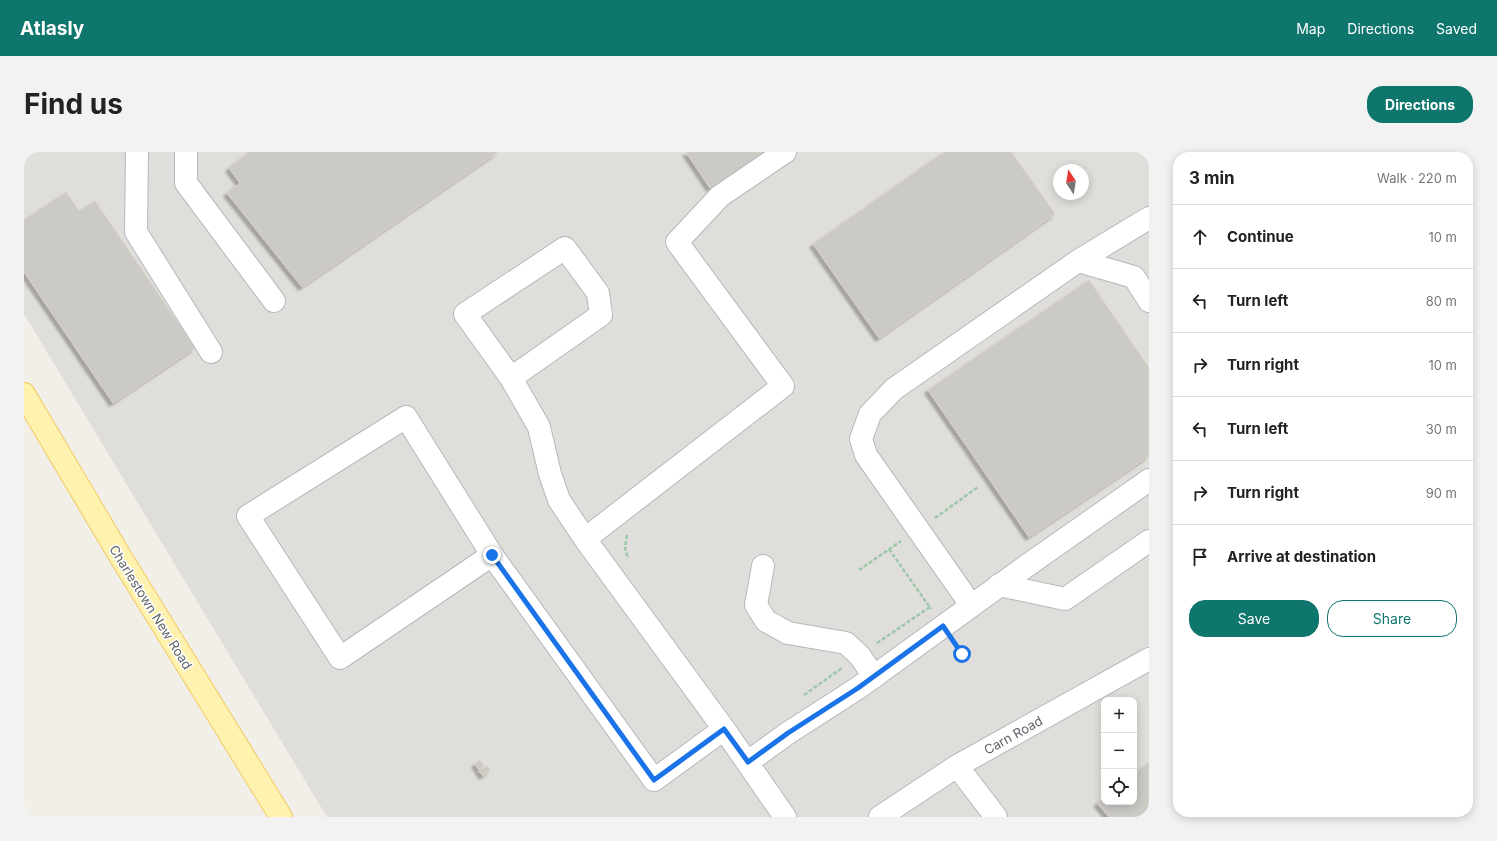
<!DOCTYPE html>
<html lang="en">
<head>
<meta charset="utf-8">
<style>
  body { margin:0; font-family:Inter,sans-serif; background:#f2f2f2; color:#222 }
  .controls { position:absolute; right:12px; bottom:12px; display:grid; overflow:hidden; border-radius:8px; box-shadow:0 2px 10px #0003 }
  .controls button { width:36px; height:36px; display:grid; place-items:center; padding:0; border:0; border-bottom:1px solid #e0e0e0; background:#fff; color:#222; font:20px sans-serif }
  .compass { position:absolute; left:1029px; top:12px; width:36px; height:36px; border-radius:50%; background:#fff; box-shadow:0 2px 10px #0003; rotate:348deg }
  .stop { position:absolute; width:12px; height:12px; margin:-9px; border:3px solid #1a73e8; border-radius:50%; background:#fff }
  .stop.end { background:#1a73e8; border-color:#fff; box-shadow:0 1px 4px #0008 }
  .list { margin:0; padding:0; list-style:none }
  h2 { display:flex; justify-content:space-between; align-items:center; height:52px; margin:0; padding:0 16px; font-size:17px }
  h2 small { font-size:13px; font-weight:400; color:#767676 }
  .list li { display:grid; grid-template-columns:26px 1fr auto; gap:12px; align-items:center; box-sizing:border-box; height:64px; padding:0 16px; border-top:1px solid #e0e0e0 }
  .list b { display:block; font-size:15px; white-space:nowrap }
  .list em { font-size:13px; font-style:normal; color:#767676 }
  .actions { display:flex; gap:8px; padding:12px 16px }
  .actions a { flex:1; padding:9px 0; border:1px solid #0f766e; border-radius:16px; text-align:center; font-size:14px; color:#0f766e }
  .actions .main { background:#0f766e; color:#fff }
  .icon { flex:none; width:22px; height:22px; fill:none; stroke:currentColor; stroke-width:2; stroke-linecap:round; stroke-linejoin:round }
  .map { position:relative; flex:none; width:1125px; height:665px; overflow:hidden; border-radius:16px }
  header { display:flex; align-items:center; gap:24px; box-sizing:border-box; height:56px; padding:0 20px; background:#0f766e; color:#fff }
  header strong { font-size:19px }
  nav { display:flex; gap:22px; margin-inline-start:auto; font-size:14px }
  .intro { display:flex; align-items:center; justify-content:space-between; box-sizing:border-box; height:96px; padding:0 24px }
  h1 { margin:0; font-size:28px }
  .button { padding:10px 18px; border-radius:16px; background:#0f766e; color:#fff; font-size:14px; font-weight:700 }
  main { display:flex; gap:24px; padding:0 24px }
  aside { flex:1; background:#fff; border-radius:16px; box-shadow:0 2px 10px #0003 }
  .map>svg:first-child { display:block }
  .industrial { fill:#e0deda; fill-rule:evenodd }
  .building { fill:#cccac5; stroke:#d6d1c6; filter:url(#shadow) }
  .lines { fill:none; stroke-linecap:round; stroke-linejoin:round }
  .minor-casing { stroke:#b5b8bc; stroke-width:24 }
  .major-casing { stroke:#f2c960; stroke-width:24 }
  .path { stroke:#9cc7a9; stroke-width:2.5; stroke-dasharray:4 2; stroke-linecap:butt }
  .minor { stroke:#fff; stroke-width:22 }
  .major { stroke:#fff2af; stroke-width:22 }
  .route { stroke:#1a73e8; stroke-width:5 }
  .labels { text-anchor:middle; stroke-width:3; stroke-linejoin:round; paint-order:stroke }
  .street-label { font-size:13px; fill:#5f6368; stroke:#fff }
</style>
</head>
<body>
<header>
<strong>Atlasly</strong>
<nav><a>Map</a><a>Directions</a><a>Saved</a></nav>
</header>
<div class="intro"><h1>Find us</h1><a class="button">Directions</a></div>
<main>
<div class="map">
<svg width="1125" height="665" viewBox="0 0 1125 665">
  <defs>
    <filter id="shadow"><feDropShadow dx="-3.5" dy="3.5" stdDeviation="1" flood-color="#0004"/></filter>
  </defs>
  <rect width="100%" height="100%" fill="#f1efe8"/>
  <!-- industrial -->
  <path class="industrial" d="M0,0H1125V665H303L0,162ZM1035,18H1059V42H1035ZM1080,548H1110V650H1080Z"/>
  <!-- building -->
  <path class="building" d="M225,0H474L278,135L203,41L216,31L205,16Z
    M662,0H741L686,36Z
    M920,0H987L1031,62L855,186L789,92Z
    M42,40L55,59L71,49L171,196L89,251L0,120V68Z
    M1065,128L1125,216V304L1005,385L904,238Z
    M456,608L460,614L455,618L451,612Z
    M1125,610V665H1085L1073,651L1080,646V650H1110V622Z
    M463,614L466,619L459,624L455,619Z"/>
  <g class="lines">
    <!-- minor casing -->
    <g class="minor-casing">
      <path id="minor" d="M113,0L112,80L187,200
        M162,0V31L250,149
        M1054,109L1125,66
        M487,226L577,163L574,141L541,96L441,162L487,226L515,275L526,322L535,348L561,387L700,577L761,665
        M561,387L759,234L653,90L696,44L761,0
        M468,403L382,265L224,364L316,506L468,403L630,628L700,577
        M739,414L732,453L742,469L764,481L822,491L836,504L850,525
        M975,433L1041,447L1125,389
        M947,453L842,303L837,287L846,262L870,237L1054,109L1110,125L1125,149
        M724,610L764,581L834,536L1001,415L1125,328
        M933,614L972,665
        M856,665L933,614L1125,507"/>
    </g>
    <!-- major casing -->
    <g class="major-casing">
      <path id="major" d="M0,242L96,404L257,665"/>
    </g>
    <!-- path -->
    <path class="path" d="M911,366L954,335
      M603,383L601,396L604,407
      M865,397L907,457
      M835,418L877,389
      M853,491L906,455
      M931,492L938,502
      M780,543L818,516"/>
    <!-- minor -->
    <use href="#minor" class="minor"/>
    <!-- major -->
    <use href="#major" class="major"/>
  </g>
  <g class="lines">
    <!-- route -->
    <path class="route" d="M468,403L630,628L700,577L724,610L764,581L834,536L919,474L938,502"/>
  </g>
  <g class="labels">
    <!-- street labels -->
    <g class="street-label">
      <text transform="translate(127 455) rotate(58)" y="5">Charlestown New Road</text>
      <text transform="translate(989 583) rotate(-29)" y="5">Carn Road</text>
    </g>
  </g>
</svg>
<div class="controls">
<button>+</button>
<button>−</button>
<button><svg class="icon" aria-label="locate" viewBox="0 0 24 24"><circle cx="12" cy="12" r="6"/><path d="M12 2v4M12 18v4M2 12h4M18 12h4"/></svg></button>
</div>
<svg class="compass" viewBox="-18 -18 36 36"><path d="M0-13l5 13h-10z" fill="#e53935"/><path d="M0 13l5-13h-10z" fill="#767676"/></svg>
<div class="stop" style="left:938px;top:502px"></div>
<div class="stop end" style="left:468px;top:403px"></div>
</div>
<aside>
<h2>3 min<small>Walk · 220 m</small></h2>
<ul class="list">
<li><svg class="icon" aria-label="ahead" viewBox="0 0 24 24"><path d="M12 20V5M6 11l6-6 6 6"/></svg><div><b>Continue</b></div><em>10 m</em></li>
<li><svg class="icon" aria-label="left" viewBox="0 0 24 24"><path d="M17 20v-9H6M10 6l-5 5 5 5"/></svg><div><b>Turn left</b></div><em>80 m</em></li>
<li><svg class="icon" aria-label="right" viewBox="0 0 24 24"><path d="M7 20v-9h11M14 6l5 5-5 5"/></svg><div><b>Turn right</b></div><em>10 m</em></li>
<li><svg class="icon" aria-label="left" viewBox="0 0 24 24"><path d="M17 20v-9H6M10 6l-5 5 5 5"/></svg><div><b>Turn left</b></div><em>30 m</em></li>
<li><svg class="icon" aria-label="right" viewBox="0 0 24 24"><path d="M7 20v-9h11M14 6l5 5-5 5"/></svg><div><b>Turn right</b></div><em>90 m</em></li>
<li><svg class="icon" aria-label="arrive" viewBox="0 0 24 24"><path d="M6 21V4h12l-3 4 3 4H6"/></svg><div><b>Arrive at destination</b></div></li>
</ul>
<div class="actions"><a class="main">Save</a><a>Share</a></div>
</aside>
</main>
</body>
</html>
